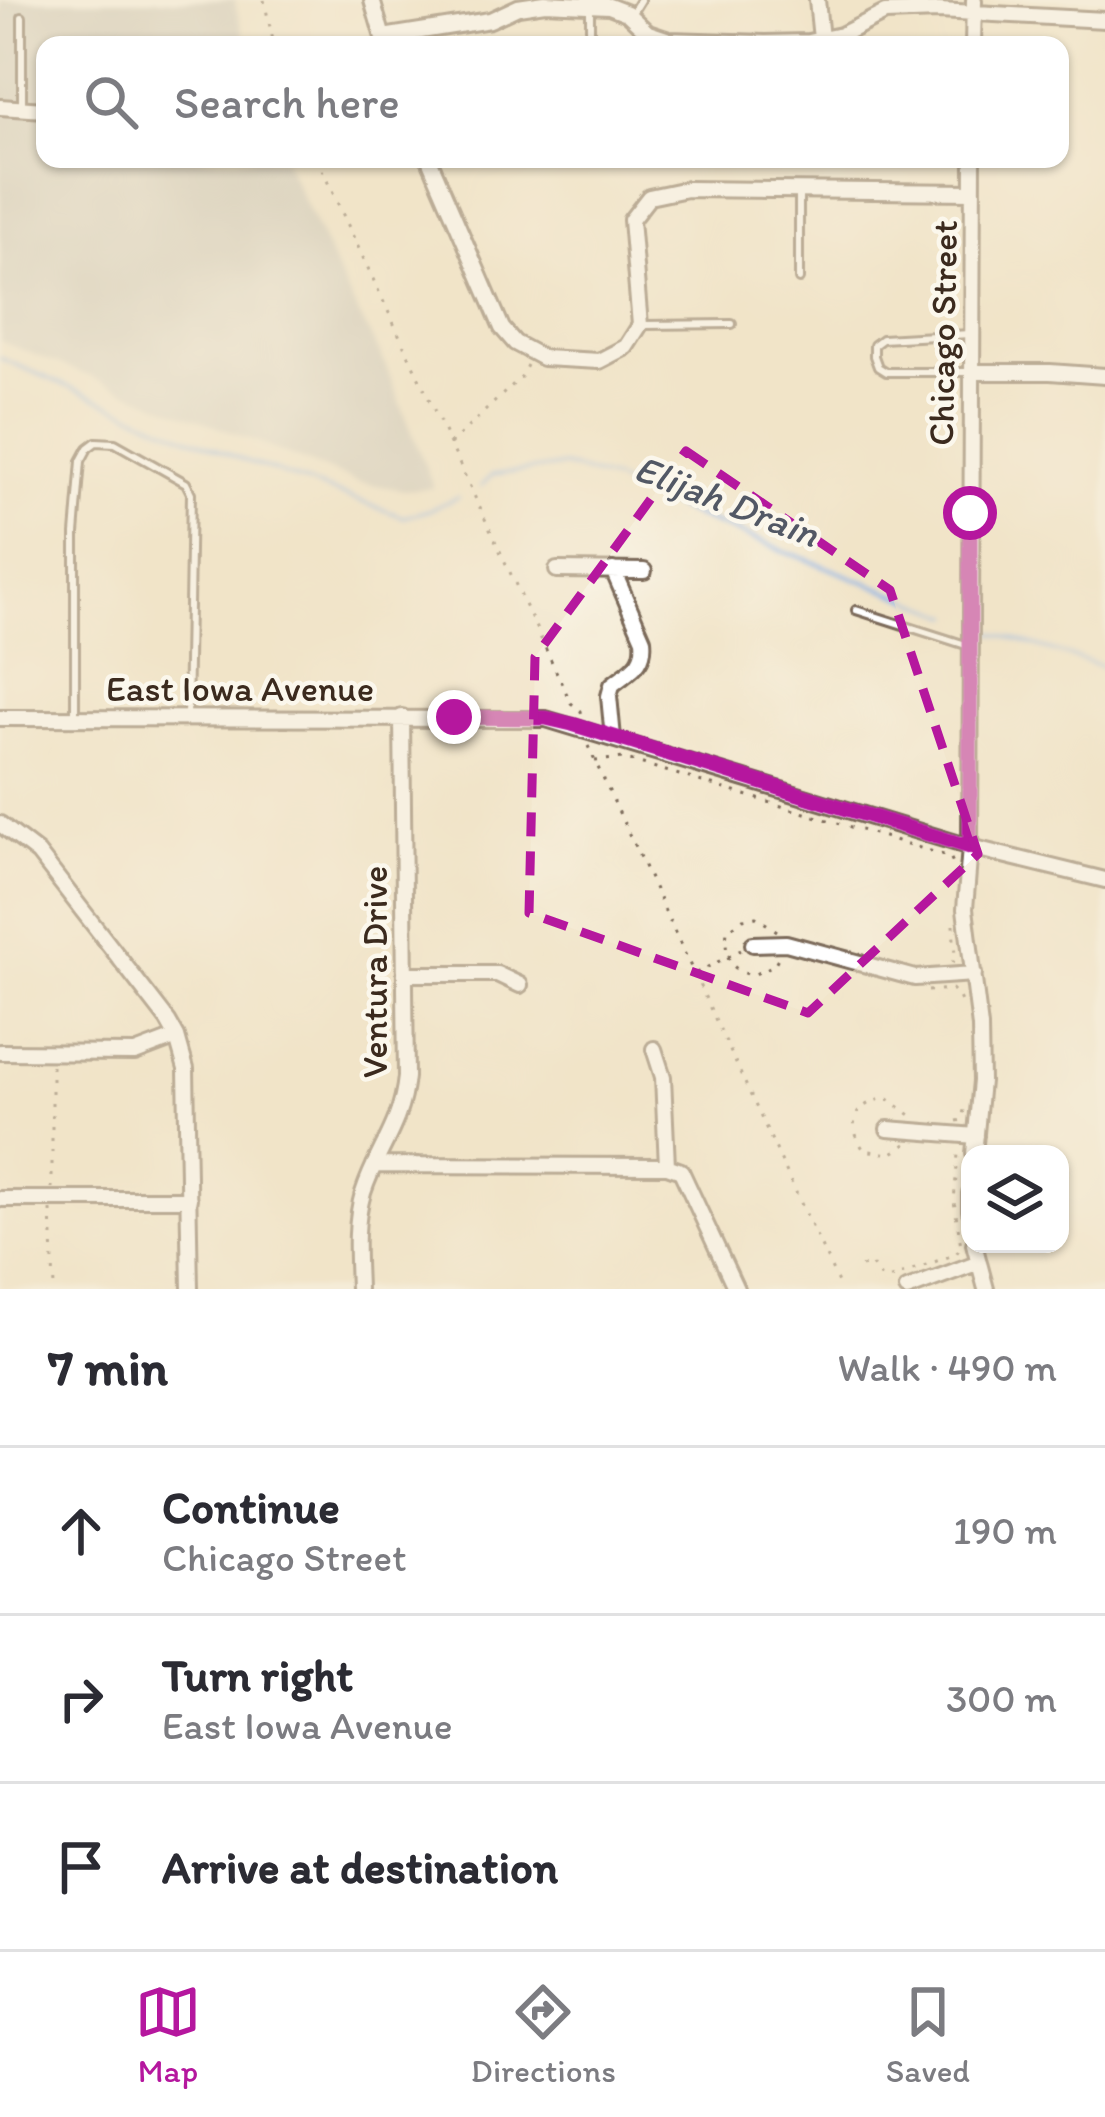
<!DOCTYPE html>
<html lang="en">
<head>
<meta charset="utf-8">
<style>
  body { margin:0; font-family:Itim,sans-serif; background:#f2f2f3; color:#2b2b33 }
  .controls { position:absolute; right:36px; bottom:36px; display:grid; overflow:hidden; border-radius:24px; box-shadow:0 3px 9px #0004 }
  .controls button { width:108px; height:108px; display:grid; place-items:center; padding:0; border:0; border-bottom:3px solid #e1e1e2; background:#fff; color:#2b2b33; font:60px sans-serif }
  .stop { position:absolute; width:36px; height:36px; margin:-27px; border:9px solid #b5179e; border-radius:50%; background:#fff }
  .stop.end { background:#b5179e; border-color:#fff; box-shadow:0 3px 12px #0008 }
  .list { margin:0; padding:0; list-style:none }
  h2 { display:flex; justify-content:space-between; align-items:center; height:156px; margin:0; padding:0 48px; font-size:51px }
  h2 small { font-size:39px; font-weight:400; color:#7c7c81 }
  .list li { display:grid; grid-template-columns:78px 1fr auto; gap:36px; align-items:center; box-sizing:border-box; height:168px; padding:0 48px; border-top:3px solid #e1e1e2 }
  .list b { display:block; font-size:45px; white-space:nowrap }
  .list p { margin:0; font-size:39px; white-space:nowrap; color:#7c7c81 }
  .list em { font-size:39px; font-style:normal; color:#7c7c81 }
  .icon { flex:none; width:66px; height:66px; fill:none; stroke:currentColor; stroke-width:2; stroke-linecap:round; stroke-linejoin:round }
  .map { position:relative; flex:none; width:1105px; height:1289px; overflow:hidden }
  .search { position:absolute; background:#fff; box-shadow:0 3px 9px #0004; left:36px; right:36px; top:36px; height:132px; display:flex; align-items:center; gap:30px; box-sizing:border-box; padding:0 42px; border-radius:24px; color:#7c7c81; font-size:45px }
  .sheet { height:660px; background:#fff }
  nav { display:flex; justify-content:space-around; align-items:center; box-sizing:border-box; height:168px; border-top:3px solid #e1e1e2; background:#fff; font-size:33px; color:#7c7c81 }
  nav a { display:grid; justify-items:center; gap:6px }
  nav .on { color:#b5179e }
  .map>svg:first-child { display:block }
  .industrial { fill:#c8c4b8 }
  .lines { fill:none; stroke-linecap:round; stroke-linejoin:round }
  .stream { stroke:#7daee8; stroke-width:3 }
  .lane-casing { stroke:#7b6b5a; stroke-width:12 }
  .street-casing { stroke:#7b6b5a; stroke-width:20 }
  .path { stroke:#7b6b5a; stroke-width:3; stroke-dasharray:3 9; stroke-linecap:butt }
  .lane { stroke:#fff; stroke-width:6 }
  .street { stroke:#fff; stroke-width:14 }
  .route { stroke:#b5179e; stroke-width:15 }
  .marked { fill:none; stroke:#b5179e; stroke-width:9; stroke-dasharray:24 15; stroke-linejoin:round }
  .labels { text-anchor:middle; stroke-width:9; stroke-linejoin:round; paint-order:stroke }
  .street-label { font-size:36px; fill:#3b2a1e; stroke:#fbf7ec }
  .water-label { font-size:39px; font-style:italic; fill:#525865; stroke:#fbf7ec }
</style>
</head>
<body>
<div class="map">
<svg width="1105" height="1289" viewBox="0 0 1105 1289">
  <rect width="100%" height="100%" fill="#fbf7ec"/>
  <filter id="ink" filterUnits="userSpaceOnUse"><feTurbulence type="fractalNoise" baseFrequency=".00833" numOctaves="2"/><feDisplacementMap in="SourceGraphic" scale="24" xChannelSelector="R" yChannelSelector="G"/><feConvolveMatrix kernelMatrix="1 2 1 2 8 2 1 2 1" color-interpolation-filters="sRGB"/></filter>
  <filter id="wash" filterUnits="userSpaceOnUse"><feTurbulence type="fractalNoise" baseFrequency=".004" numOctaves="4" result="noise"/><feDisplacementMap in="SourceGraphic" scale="48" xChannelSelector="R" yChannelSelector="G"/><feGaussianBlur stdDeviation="2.7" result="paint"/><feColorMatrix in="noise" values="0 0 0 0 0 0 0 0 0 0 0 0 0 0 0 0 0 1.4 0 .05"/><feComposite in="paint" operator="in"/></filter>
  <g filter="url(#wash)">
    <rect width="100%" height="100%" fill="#f1e4c8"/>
    <!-- industrial -->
    <path class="industrial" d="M0,0H234L246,45H45V159H284L345,288L384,361L434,488L404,490L357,482L0,341Z"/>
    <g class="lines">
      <!-- stream -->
      <path class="stream" d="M0,358L243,460L404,517L429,510L458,497
        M481,486L492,475L564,466L616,481L692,515L953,616
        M991,632L1105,667"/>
    </g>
  </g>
  <g filter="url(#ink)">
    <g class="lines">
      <!-- lane casing -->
      <g class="lane-casing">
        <path id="lane" d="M590,9V45
          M632,13L640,0
          M22,17V104
          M799,194V279
          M644,325L732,324
          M970,334L882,339L874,345V356L878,367L886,372H970
          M856,610L969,646
          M75,715V534L81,461L88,448L96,442L115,443L186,483L191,493L187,718"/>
      </g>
      <!-- street casing -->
      <g class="street-casing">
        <path id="street" d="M372,0L384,41
          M817,0L821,39
          M383,37L490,20L518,7L545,3L609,6L627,13L648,33L669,40L765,43L808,42L841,35L885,13L939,11L1105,20
          M973,45L974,0
          M0,107L45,110
          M429,159L502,328L515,343L543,358L599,361L626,347L640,325L631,220L649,197L687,189L973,192
          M973,159L970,847L965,909L980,1027L981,1081L974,1154
          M973,372H1050L1105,376
          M557,570L644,571
          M613,570L643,639C646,665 630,670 612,685L609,696L613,738
          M0,718L546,719L970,847L1105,880
          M0,824L38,853L168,1021L177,1037L186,1069L190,1289
          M753,944L786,943L915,978L974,974
          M406,974H497L520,985
          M654,1049L663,1077L667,1166
          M0,1052L135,1053L177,1037
          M888,1129L976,1136
          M374,1165L667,1166L681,1171L736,1289
          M970,1193V1211
          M0,1199H189
          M974,1244L986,1289
          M358,1289C357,1257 354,1224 363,1193C377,1149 401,1127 406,1077L402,717
          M907,1289L979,1262"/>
      </g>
      <!-- path -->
      <path class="path" d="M264,0L274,45
        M317,159L571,703L581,711L583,719
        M450,444L521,377L527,365
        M588,746L841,1289
        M595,761L623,758L950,857L955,867
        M777,931L756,917L743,919L727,931C724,954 728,971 753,975L774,965L778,958L785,957
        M952,963L955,956L953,925
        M696,973L741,950
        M928,991L952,989L958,995L963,1006
        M52,1066V1188
        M957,1121L962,1120L965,1105
        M906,1144L891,1154L864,1150C845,1122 855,1103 887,1098L913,1117
        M51,1210L54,1289
        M861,1267L871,1264L880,1276L888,1279L956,1254L961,1246L954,1201L958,1154L955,1148"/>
      <!-- lane -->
      <use href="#lane" class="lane"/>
      <!-- street -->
      <use href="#street" class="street"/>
    </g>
  </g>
  <g class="lines" filter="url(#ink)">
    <!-- route -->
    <path class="route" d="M454,717L546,718L572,724L970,847V513"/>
  </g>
  <!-- marked area -->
  <path d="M0 0H1105V1289H0ZM686,451L890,590L978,854L808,1013L529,913L535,657Z" fill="#f1e4c8" fill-opacity=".55" fill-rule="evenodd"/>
  <path class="marked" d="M686,451L890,590L978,854L808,1013L529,913L535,657Z"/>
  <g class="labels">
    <!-- street labels -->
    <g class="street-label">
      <text transform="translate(942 333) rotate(-89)" y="13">Chicago Street</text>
      <text x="240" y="701">East Iowa Avenue</text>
      <text transform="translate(374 972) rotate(-90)" y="13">Ventura Drive</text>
    </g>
    <!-- water labels -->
    <g class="water-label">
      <text transform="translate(727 500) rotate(21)" y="14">Elijah Drain</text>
    </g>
  </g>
</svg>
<div class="controls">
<button><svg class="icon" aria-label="layers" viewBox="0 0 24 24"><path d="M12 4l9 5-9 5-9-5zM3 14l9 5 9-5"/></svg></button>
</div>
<div class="stop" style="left:970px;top:513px"></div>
<div class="stop end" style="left:454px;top:717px"></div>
<div class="search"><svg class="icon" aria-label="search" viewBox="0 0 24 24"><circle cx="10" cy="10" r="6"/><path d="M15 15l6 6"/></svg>Search here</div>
</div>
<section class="sheet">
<h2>7 min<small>Walk · 490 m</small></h2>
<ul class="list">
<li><svg class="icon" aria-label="ahead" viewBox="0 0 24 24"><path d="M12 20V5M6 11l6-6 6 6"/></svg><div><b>Continue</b><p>Chicago Street</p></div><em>190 m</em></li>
<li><svg class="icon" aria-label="right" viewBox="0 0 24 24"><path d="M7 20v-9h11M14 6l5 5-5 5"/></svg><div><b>Turn right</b><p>East Iowa Avenue</p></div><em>300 m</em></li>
<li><svg class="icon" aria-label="arrive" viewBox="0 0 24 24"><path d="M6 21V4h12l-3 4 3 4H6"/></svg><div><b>Arrive at destination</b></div></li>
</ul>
</section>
<nav>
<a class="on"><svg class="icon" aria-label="map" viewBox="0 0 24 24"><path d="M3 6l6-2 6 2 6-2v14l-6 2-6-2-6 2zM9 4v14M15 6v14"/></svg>Map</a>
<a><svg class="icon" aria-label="directions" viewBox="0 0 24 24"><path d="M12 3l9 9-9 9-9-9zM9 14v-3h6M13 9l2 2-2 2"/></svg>Directions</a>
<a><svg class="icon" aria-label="saved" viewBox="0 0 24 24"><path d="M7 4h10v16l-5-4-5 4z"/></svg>Saved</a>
</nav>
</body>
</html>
